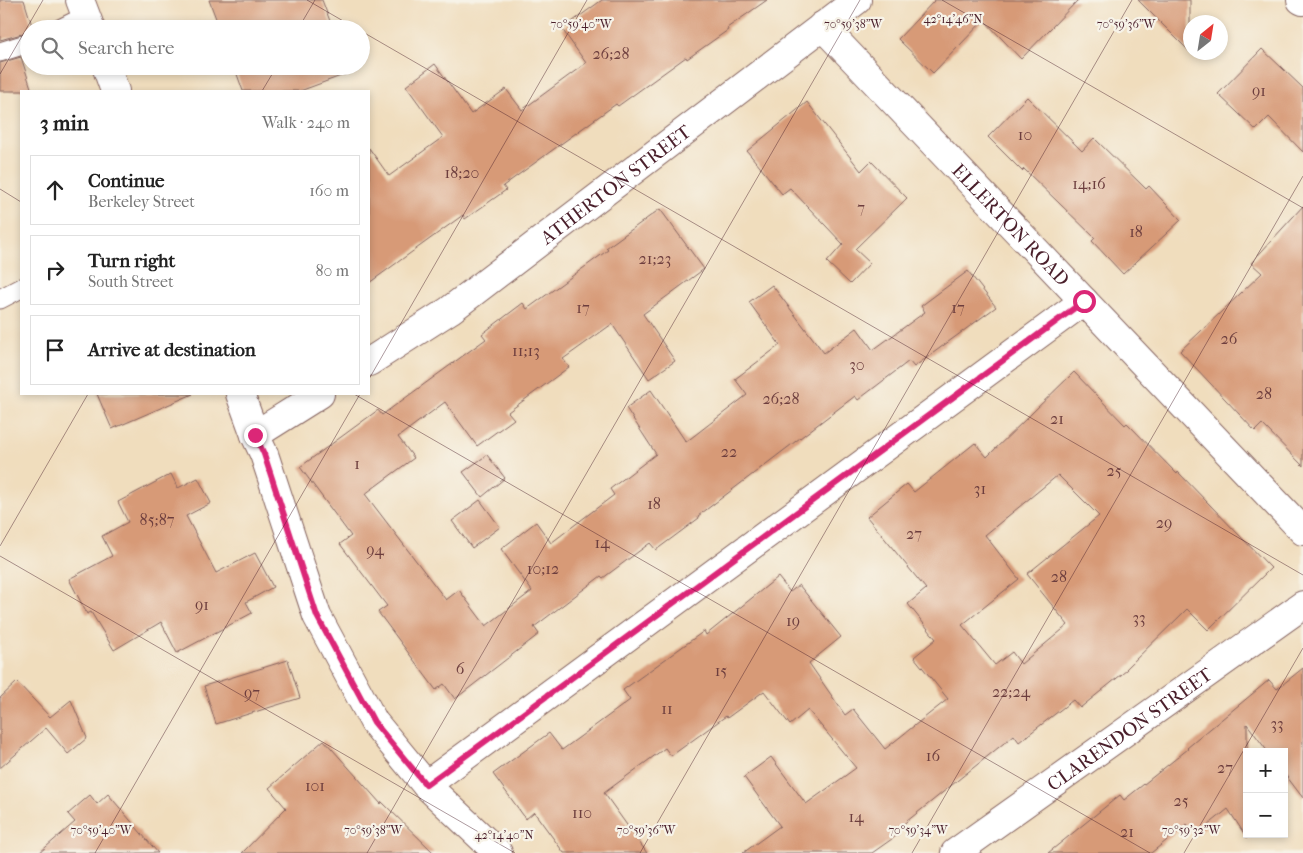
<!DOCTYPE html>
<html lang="en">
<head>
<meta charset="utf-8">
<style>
  body { margin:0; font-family:"IM FELL French Canon",serif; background:#f6f6f6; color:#222 }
  .controls { position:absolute; right:15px; bottom:15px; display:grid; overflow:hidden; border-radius:0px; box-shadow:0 2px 8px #0003 }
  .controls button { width:45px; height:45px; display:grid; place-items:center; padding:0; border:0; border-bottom:1px solid #e0e0e0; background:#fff; color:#222; font:25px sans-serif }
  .compass { position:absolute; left:1183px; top:15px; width:45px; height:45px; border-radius:50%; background:#fff; box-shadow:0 2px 8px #0003; rotate:30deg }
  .stop { position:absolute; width:15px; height:15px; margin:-11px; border:4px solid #db2777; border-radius:50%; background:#fff }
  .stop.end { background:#db2777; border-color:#fff; box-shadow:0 1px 5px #0008 }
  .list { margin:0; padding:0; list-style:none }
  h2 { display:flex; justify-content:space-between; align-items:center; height:65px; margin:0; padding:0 20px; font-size:21px }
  h2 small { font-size:16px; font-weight:400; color:#767676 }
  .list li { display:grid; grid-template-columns:32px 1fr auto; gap:15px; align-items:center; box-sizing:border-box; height:70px; margin:0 10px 10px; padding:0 10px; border:1px solid #e0e0e0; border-radius:0px }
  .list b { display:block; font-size:19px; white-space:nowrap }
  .list p { margin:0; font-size:16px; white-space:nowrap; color:#767676 }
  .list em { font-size:16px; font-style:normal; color:#767676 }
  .icon { flex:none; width:28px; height:28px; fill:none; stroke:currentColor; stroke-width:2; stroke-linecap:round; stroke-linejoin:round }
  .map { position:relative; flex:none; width:1303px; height:853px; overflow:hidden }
  .search { position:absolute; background:#fff; box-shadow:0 2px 8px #0003; left:20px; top:20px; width:350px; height:55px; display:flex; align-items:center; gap:12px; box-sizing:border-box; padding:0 18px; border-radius:28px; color:#767676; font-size:19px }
  .panel { position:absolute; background:#fff; box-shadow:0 2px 8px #0003; left:20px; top:90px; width:350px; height:305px; border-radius:0px }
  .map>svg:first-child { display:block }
  .building { fill:#d79a77; fill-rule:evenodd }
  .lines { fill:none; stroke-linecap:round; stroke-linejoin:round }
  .service-casing { stroke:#84625e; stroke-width:21 }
  .minor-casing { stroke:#84625e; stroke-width:30 }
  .service { stroke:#fff; stroke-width:19 }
  .minor { stroke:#fff; stroke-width:28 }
  .route { stroke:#db2777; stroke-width:6 }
  .ticks { fill:none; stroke:#4a1f2b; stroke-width:1; stroke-opacity:0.45 }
  .labels { text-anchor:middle; stroke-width:4.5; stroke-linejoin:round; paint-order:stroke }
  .number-label { font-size:16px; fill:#6d3e3e }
  .street-label { font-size:19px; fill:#4a1f2b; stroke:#f7f3e8 }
  .ticks-label { font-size:12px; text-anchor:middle; fill:#4a1f2b; stroke:#f7f3e8; stroke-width:4.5; stroke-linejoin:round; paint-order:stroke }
</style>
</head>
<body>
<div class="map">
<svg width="1303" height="853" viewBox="0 0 1303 853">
  <rect width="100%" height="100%" fill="#f7f3e8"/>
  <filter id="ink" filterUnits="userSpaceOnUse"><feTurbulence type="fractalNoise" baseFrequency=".02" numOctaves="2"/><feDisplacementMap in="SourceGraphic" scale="10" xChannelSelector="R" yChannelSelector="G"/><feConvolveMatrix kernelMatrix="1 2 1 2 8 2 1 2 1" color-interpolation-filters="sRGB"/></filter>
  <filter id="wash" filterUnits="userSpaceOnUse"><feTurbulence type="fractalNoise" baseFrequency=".0096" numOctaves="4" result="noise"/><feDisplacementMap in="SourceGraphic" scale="20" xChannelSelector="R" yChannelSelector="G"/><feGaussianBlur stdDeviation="1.12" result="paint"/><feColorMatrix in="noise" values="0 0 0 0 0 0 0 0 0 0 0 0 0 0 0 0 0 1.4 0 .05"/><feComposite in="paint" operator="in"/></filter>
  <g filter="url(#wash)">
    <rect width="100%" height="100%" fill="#f0ddbd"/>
    <g id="blocks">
      <!-- building -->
      <path class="building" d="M0,0H24L33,29H29V32L0,40Z
        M209,0H322L333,29H220Z
        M602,0H767L727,28L728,30L687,59L686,57L618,106L616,104L503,186L506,190L465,219L463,215L369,283V148L389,176L443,137L406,86L435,64L471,114L506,89L522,110L586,63L562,29Z
        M935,0H1078L1021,59L984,20L933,73L898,39Z
        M1138,0H1190V52Z
        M1262,49L1303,88V152L1269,117L1256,130L1218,94Z
        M21,57L32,91H0V63Z
        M234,66H347L349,73L300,91H243Z
        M1027,97L1082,151L1094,138L1146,189L1149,186L1181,220L1123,274L1092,241L1095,238L1024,169L1022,171L988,137Z
        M807,102L861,171L871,161L907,198L855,249L870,263L850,284L827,262L843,244L790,188L782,194L747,151Z
        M1303,206V466L1262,424L1255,431L1180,351L1262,273L1251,263Z
        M660,209L704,269L643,314L675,361L649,379L612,324L563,359L569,367L508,412L514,419L477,446L445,402L398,437L414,458L365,494L446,600L459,590L486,626L532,591L501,549L536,522L551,543L614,495L610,489L656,454L626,408L651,390L686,442L747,395L735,379L780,345L749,302L772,285L824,353L857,328L873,350L925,312L921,306L968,271L996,307L914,367L909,361L858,400L855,396L698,516L699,518L656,550L650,543L603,578L601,576L534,627L539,634L455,699L444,684L436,690L378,612L387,606L340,544L351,536L300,467L378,410L382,415L486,339L482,334L523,303L527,309L608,250L606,248Z
        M1074,372L1125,425L1127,423L1177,474L1178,472L1271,568L1208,630L1187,609L1126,669L1127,670L1080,708L1073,700L1019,742L1014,735L896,830L899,834L872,853H743L780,826L744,777L771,757L806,804L856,768L808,710L790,725L764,691L727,718L726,716L671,756L665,748L604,793L647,853H564L534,812L526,819L493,774L549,733L562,750L630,700L623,690L704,631L706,635L778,577L790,592L799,585L841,637L809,663L845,715L853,709L885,749L948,699L914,657L936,639L908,604L926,589L867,517L907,484L914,492L975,443L987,457ZM1058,475L1099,516L1027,574L1068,625L1021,664L1012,652L995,665L962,625L1019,579L985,535Z
        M97,394H193L112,429Z
        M487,455L505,478L482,497L463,472Z
        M171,474L178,488L198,478L211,503L186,516L216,573L255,553L273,587L246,602L252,613L177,653L161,622L114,650L91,612L87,614L69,579L112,556L102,536L128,522L118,502Z
        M480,500L500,527L472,548L452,521Z
        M288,660L300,698L216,724L204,686Z
        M1303,668V798L1284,773V752H1268L1247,724V838L1228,809L1196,835L1187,824L1151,853H1048L1120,795L1124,800L1188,749L1187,748L1269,680L1277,689Z
        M17,682L50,717L71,700L87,738L68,754L46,728L0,768V698Z
        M324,740L381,804L382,802L434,853H242L286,808L269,788Z
        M108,794L158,853H39L75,822L68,814L90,795L97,804Z"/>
    </g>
  </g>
  <g filter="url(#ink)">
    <use href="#blocks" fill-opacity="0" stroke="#84625e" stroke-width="1"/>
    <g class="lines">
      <!-- service casing -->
      <g class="service-casing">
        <path id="service" d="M60,29L86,16
          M0,52L29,43
          M0,299L21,288"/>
      </g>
      <!-- minor casing -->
      <g class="minor-casing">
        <g id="minor">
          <path d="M80,0L91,29"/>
          <path d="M1301,0L1303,1"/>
          <path id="s1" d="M822,26L1303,531"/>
          <path d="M106,66L115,91"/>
          <path id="s2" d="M369,362L450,310L857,0"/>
          <path d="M240,394L255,435L264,454L317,616L374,722L426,785L498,853"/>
          <path d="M255,435L320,394"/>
          <path d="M426,785L1084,301"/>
          <path id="s3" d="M955,853L1303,605"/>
        </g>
      </g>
      <!-- service -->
      <use href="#service" class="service"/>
      <!-- minor -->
      <use href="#minor" class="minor"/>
    </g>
  </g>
  <g class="lines" filter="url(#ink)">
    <!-- route -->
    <path class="route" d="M255,435L264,454L317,616L374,722L426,785L1084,301"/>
  </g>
  <!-- ticks -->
  <path class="ticks" d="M307,0L357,29M942,0L1303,208M298,29L315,0M361,31L1303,575M0,74L43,0M262,91L277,66M0,189L21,202M369,379L587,0M354,394L1150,853M0,546L88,394M0,556L515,853M95,853L360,394M367,853L860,0M640,853L1132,0M912,853L1303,176M1184,853L1303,648"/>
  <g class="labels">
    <!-- number labels -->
    <g class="number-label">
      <text x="611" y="59">26;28</text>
      <text x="1259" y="96">91</text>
      <text x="1025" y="140">10</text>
      <text x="462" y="178">18;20</text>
      <text x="1089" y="189">14;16</text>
      <text x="861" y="213">7</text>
      <text x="1136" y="237">18</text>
      <text x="655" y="264">21;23</text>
      <text x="583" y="313">17</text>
      <text x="958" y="313">17</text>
      <text x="1229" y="344">26</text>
      <text x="526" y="356">11;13</text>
      <text x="857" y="370">30</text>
      <text x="1264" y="399">28</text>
      <text x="781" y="404">26;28</text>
      <text x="1057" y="424">21</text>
      <text x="729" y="457">22</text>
      <text x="357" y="469">1</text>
      <text x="1114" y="476">25</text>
      <text x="980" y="494">31</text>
      <text x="654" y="509">18</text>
      <text x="157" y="525">85;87</text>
      <text x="1164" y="528">29</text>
      <text x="914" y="539">27</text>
      <text x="602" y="548">14</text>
      <text x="375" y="555">94</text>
      <text x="543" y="574">10;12</text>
      <text x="1059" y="582">28</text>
      <text x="202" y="610">91</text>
      <text x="1139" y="623">33</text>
      <text x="793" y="626">19</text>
      <text x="460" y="674">6</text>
      <text x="721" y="676">15</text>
      <text x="1011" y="697">22;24</text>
      <text x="252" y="698">97</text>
      <text x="667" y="714">11</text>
      <text x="1277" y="729">33</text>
      <text x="933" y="761">16</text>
      <text x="1225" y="773">27</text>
      <text x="315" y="791">101</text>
      <text x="1181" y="806">25</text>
      <text x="582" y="818">110</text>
      <text x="856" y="822">14</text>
      <text x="1127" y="837">21</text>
    </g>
    <!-- street labels -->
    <g class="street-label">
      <text dy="7" stroke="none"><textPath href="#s2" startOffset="304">ATHERTON STREET</textPath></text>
      <text dy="7" stroke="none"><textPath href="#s1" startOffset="274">ELLERTON ROAD</textPath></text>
      <text dy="7" stroke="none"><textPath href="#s3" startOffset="214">CLARENDON STREET</textPath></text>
    </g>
  </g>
  <g class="ticks-label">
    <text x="953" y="23">42°14'46"N</text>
    <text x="581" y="28">70°59'40"W</text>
    <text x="853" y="28">70°59'38"W</text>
    <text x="1126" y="28">70°59'36"W</text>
    <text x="101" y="834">70°59'40"W</text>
    <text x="373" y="834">70°59'38"W</text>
    <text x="646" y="834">70°59'36"W</text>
    <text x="918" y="834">70°59'34"W</text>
    <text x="1191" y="834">70°59'32"W</text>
    <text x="504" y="839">42°14'40"N</text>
  </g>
</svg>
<div class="controls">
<button>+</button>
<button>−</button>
</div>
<svg class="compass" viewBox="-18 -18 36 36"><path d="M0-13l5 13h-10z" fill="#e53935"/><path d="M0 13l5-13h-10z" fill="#767676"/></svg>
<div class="stop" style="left:1084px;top:301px"></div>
<div class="stop end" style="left:255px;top:435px"></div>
<div class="search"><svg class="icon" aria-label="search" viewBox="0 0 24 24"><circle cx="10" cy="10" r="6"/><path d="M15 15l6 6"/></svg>Search here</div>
<section class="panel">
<h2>3 min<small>Walk · 240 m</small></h2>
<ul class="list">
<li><svg class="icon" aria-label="ahead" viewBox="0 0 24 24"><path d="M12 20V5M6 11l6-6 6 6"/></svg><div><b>Continue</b><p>Berkeley Street</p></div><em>160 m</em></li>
<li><svg class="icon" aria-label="right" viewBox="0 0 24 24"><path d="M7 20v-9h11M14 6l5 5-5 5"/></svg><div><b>Turn right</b><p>South Street</p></div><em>80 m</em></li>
<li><svg class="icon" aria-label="arrive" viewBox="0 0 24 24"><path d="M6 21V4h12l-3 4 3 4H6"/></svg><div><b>Arrive at destination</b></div></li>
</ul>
</section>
</div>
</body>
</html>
